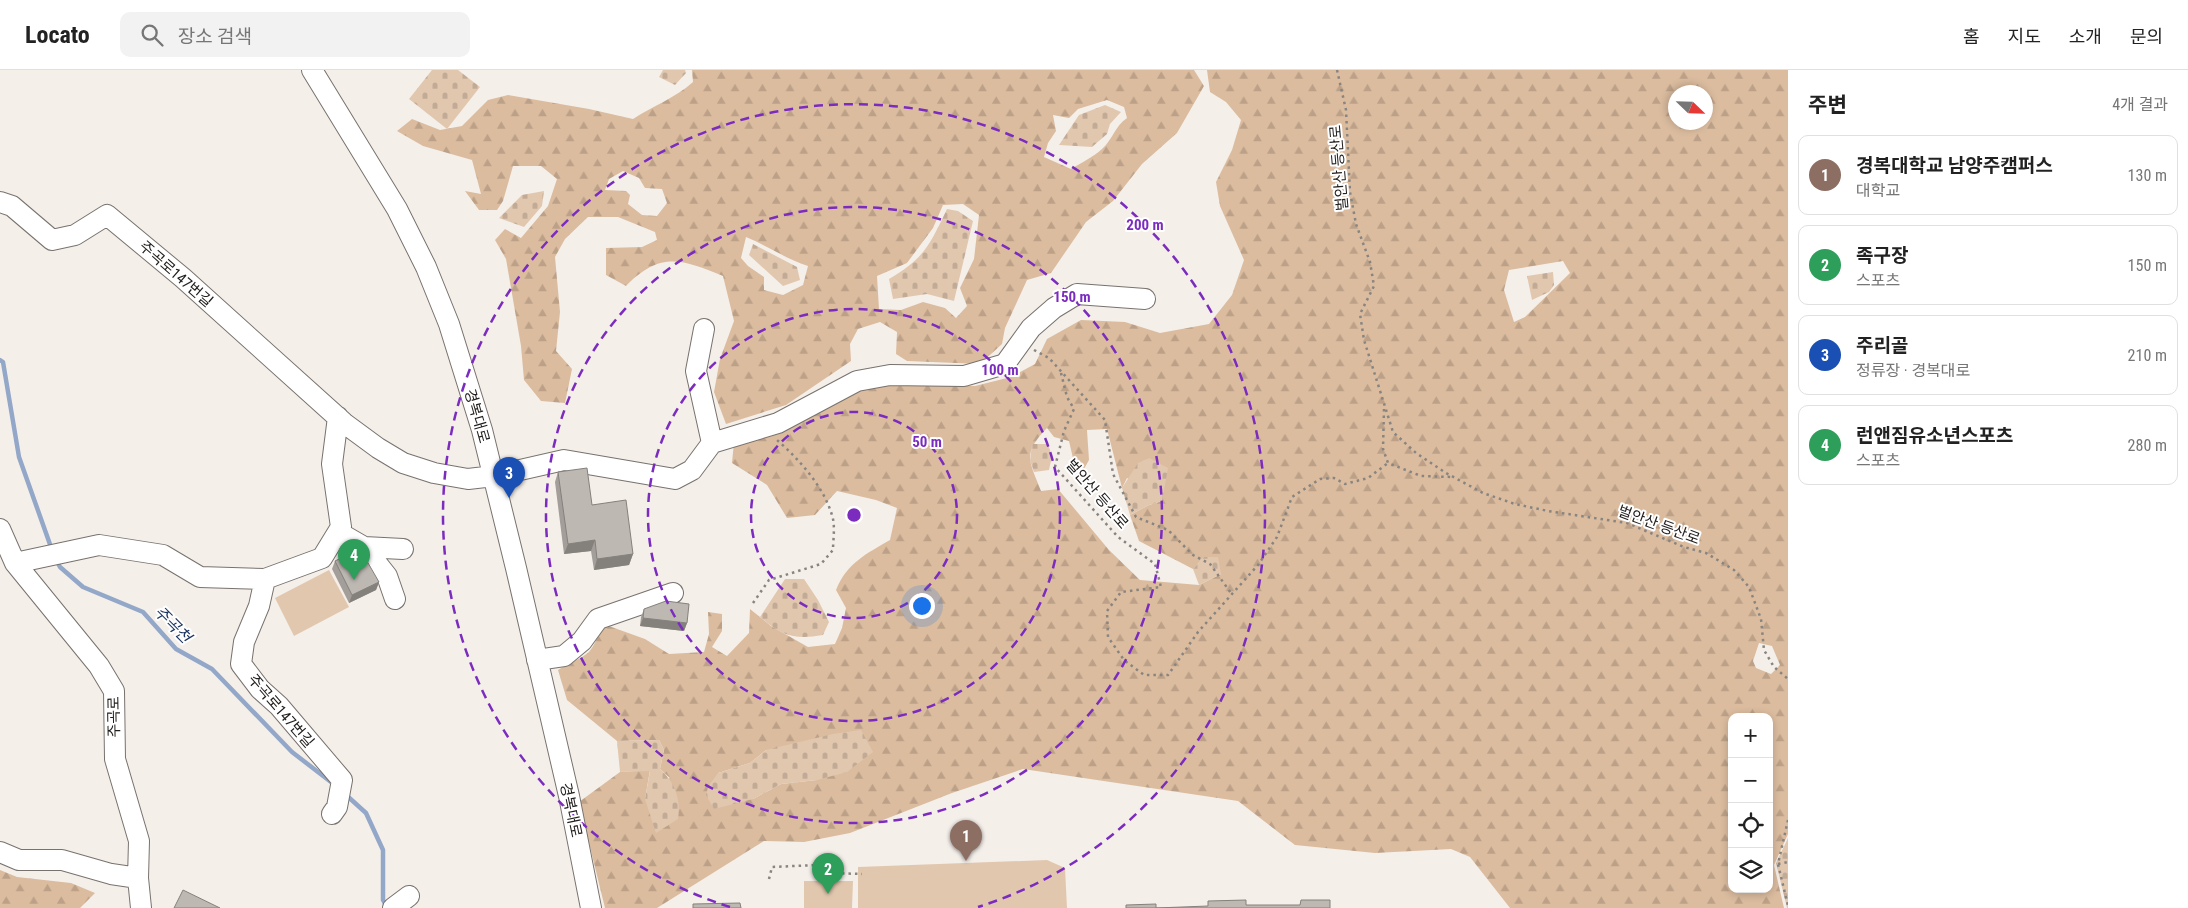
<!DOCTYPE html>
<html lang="ko">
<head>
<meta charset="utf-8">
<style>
  body { margin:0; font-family:"Roboto Condensed","Noto Sans KR",sans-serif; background:#f2f2f2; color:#222 }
  .controls { position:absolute; right:15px; bottom:15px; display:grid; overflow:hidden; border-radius:10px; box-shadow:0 2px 8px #0003 }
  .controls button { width:45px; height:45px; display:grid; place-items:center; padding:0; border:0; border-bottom:1px solid #e0e0e0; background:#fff; color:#222; font:25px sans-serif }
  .compass { position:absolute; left:1668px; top:15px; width:45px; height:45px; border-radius:50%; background:#fff; box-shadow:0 2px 8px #0003; rotate:113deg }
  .you { position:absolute; left:921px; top:535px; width:18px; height:18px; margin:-12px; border:4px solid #fff; border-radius:50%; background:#1a73e8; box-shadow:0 0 0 8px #1a73e833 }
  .badge { display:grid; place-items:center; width:32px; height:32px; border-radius:50%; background:#1a73e8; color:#fff; font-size:16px; font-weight:700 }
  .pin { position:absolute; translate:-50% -41px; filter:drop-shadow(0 1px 2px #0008) }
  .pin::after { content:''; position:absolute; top:26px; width:18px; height:15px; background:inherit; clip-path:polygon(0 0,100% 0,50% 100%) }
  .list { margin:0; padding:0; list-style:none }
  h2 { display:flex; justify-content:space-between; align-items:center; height:65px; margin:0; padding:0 20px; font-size:21px }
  h2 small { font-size:16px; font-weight:400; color:#767676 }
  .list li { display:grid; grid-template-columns:32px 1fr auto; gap:15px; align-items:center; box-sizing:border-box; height:80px; margin:0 10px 10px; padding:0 10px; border:1px solid #e0e0e0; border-radius:10px }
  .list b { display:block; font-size:19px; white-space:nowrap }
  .list p { margin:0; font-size:16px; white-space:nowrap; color:#767676 }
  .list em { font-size:16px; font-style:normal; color:#767676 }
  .icon { flex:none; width:28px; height:28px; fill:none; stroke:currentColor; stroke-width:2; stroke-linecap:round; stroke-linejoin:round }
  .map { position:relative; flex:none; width:1788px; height:838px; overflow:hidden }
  header { display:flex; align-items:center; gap:30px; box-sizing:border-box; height:70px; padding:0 25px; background:#fff; border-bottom:1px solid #e0e0e0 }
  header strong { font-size:24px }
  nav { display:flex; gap:28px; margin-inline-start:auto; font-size:18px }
  .search { width:350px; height:45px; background:#f2f2f2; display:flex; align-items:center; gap:12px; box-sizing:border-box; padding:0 18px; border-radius:10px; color:#767676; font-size:19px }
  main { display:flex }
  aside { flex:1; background:#fff }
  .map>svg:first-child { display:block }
  .forest { fill:url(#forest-firs); fill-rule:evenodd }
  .cemetery { fill:url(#cemetery-stones) }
  .garden { fill:#e2c7af }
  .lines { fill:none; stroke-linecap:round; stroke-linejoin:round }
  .stream { stroke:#93a7c8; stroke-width:4.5 }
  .minor-casing { stroke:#78726e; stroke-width:22 }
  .path { stroke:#888480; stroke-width:2.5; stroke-dasharray:2.5 4; stroke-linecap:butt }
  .minor { stroke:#fff; stroke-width:20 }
  .wall { fill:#a39e99 }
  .shaded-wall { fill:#84817d }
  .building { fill:#bdb8b2; stroke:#84817d }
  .ring { fill:none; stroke:#7b2cbf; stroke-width:2.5; stroke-dasharray:9 6 }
  .labels { text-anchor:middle; stroke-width:4; stroke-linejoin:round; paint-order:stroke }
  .street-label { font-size:15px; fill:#22201e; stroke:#fff }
  .water-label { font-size:16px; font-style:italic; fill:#1c3561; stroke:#fff }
  .centre { fill:#7b2cbf; stroke:#fff; stroke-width:2.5 }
  .ring-label { font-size:15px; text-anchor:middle; font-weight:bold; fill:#7b2cbf; stroke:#fff; stroke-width:4; stroke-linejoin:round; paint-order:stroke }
</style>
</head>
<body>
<header>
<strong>Locato</strong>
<div class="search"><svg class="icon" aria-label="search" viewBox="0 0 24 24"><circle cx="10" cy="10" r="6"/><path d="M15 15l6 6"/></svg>장소 검색</div>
<nav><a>홈</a><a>지도</a><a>소개</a><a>문의</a></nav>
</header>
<main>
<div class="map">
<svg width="1788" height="838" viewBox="0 0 1788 838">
  <defs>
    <pattern id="forest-firs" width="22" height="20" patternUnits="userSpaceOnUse" patternTransform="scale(1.25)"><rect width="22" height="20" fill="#dbbc9f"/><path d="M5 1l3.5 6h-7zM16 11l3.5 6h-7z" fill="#bca188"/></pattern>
    <pattern id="cemetery-stones" width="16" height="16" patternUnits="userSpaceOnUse" patternTransform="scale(1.25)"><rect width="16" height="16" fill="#e2c7af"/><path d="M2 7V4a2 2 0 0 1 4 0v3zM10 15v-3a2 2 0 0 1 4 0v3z" fill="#c2ab96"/></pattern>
  </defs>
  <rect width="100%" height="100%" fill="#f5efea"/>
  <!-- forest -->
  <path class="forest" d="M692,0H1194L1204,16L1177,63L1142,94L1113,131L1086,152L1051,203L1027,210L1005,258L1002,274L980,294L907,291L896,284L897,262L880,252L858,259L850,274L851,291L786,335L726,354L714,322L720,289L734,251L723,206C682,189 660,181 626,216L606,205V178L642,177L657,170L655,162L618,147H588L565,169L555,187L560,242L556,281L572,299L565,333L541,331L524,310L521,276L506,189L495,170L505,159L521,168L548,136L557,109L541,96H513L503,131L497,140H479L465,121L481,124L472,90L423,76L397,61L412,49L440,60L462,56L488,30L508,25L589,39L633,49C653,36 675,28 693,12ZM1107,30L1124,37L1127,48C1115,56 1113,69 1102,79C1093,87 1081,93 1071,99L1044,87L1048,73L1056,61L1053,45L1069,48L1078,39ZM623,101L639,108L645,118L662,119L667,133L657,146L642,145L628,134L630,125L626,121L605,120L609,109ZM963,134L979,145L974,189L960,218L967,236L956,248L945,238L923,232L901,240L879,239L877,206L907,193L933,158L943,135ZM746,167C768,176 786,189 808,196L803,215L783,225L764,220V207L748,196L741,188Z
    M1207,0H1788V764L1774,795L1784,838H1510L1470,787L1451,779L1375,783L1295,775L1238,731L1023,699L952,723L850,763L804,772L764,771L657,838H605L579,732L620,702L650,700L645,729L670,708L660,699L664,680L659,670L617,671L567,630L558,600C567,594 581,589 589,582C596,574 598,563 606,555L645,569L669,584L704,582L709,564L708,542L722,544V561L712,577L727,586L749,563L750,539L771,556L808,577L835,574L842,558L846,538L836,520C847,493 866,484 890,470L897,438L876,430L837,421L815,445L787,448L767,415L732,393L734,372L858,317L896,314L975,316L1011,307L1035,294L1047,269L1081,250L1125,252L1160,263L1209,254L1232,225L1244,190L1220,136L1216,112L1232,80L1241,50L1226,32L1210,22ZM1676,22H1706V52H1676ZM1563,191L1570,203L1525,247L1514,252L1504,220L1509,200ZM1047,358L1054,367L1069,371L1075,397L1080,406L1089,390L1087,360L1107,359L1122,418L1127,408L1162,431L1149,435L1130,445L1139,471L1193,499L1204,487L1221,504L1199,515L1140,510L1109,480L1058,419L1041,421C1029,390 1022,384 1047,358ZM1759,573L1772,576L1780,595L1771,604L1756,598L1753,591ZM1732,647H1769V819H1732ZM766,680L817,710L781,714L753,729L718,703L750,693Z
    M0,800L17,807L71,813L95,823L80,838H0Z"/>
  <!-- cemetery -->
  <path class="cemetery" d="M432,0H458L480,17L447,59L409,29Z
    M663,0H685L686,3L675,15L659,7Z
    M1105,35L1121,42L1110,54L1107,64L1092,77L1059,75L1079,45Z
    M544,121L542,136L524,157L499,148L522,125Z
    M947,139L958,141L973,151L954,231L927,224L893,229L889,209C925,188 930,174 947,139Z
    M753,174L797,197L800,210L783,216L749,185Z
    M1553,202L1554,215L1549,222L1532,230L1527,206Z
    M1032,374H1048L1052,386L1049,400L1034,402L1030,391Z
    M1149,388L1168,398L1162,431L1149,435L1130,445L1122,418L1138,393Z
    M1204,487H1218L1221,504L1199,515L1193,499Z
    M785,509H804L818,530L829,552L823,565C795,570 782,566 760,547Z
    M861,660L873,682L847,702L817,710L781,714L753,729L714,739L706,725L708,717L718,703L750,693L766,680L833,664Z
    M659,670L664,680L660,699C675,712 681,730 678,749L656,763L645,729L650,701L620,702L617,671Z
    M1788,768V838H1787L1776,793Z"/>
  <!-- garden -->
  <path class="garden" d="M329,500L349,537L294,566L275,528Z
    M1047,790L1065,798L1067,838H858V797Z
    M804,811H853L852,838H804Z"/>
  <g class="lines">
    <!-- stream -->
    <path class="stream" d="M0,290L3,292L19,387L52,480
      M56,490L60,497L83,517L143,542L176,579L212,599L292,682L331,712
      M345,724L366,743L383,780V830L387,837"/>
    <!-- minor casing -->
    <g class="minor-casing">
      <path id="minor" d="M312,0L397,139L426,197L449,254L482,360L516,498L569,726L591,838
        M0,132L12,136L52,170L75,165L107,145L183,208L344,353L378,378L403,393L434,403L468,409L494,406L564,390L675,409L692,400L712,373L778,353L857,311L890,305L964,306L1005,294L1031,258L1054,238L1077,224L1145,229
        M704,259L696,301L712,373
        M0,459L15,493L99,596L114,621L115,689L139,771L138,808L141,838
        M338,462L364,477L403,479
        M364,477L387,506L395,529
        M15,493L99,475L163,485L200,507L265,509L322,488L341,457L332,394L338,347
        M265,509L259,536L244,572L241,594L260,619L279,636L342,710L337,737L332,744
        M537,590L564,586L582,571L598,549L673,523
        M0,782L19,790H62L111,804L138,808
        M393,838L409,826"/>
    </g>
    <!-- path -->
    <path class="path" d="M1337,0L1346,40L1350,122L1356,154L1370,192L1374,216L1360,244L1364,270L1393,362L1416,383L1446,403L1483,423L1515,434L1548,441L1627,453L1684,477L1706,483L1734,500L1749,517L1761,549L1764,580L1774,597L1788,609
      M1034,280L1049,288L1105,350L1113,404L1136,447L1168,460L1193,485L1210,494L1231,523
      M1061,303L1067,327L1074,339L1064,361L1055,397L1118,467L1155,494L1161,517L1121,522L1107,541L1108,567L1124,590L1144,605H1168L1198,562L1258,495L1277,467L1292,427L1320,409L1334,408L1345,414L1368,408L1388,393
      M1384,339L1383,379L1388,393L1421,406L1453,407
      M753,533L769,510L821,494L833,480C833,471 835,459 833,449C826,419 799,389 777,370
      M1788,750L1778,794L1788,836
      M1778,794L1788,792
      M769,809L772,797L816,795L830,803L862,804"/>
    <!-- minor -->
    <use href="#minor" class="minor"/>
  </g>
  <!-- wall -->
  <path class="wall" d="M558,402L592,435L633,484L629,495L594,500L591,481L564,484L555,412Z
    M335,491L379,512L376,520L349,533L332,499Z
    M644,539L687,553L684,561L640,556L641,547Z"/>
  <!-- shaded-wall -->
  <path class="shaded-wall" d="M595,470L591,481L564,484L568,474Z
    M633,484L629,495L594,500L597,489Z
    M379,512L376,520L349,533L352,525Z
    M643,548L687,553L684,561L640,556Z"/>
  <!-- building -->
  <path class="building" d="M587,398L592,435L626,430L633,484L597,489L595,470L568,474L558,402Z
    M360,479L379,512L352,525L335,491Z
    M666,531L689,534L687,553L643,548L644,539Z
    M183,820L220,838H174Z
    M1246,830V835H1300L1301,830H1330V838H1156L1208,836V831Z
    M740,833L741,838H693V834Z
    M1156,834V838H1126V835Z"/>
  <!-- distance rings -->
  <g class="ring">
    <circle cx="854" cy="445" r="103"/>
    <circle cx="854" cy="445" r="206"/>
    <circle cx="854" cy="445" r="308"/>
    <path d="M730 837A411 411 0 1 1 978 837"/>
  </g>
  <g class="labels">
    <!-- street labels -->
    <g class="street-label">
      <text transform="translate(1339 98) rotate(-95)" y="5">벌안산 등산로</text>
      <text transform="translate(176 204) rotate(41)" y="5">주곡로147번길</text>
      <text transform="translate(477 346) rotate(74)" y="5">경복대로</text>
      <text transform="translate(1097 424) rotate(49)" y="5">벌안산 등산로</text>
      <text transform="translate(1659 455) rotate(20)" y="5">벌안산 등산로</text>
      <text transform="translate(281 641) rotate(49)" y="5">주곡로147번길</text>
      <text transform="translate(114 647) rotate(-91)" y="5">주곡로</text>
      <text transform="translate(571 740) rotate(78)" y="5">경복대로</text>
    </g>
    <!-- water labels -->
    <g class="water-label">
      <text transform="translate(173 554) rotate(45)" y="6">주곡천</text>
    </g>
  </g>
  <circle cx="854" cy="445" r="8" class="centre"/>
  <g class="ring-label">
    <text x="1145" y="160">200 m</text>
    <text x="1072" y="232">150 m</text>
    <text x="1000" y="305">100 m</text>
    <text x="927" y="377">50 m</text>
  </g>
</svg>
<div class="controls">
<button>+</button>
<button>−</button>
<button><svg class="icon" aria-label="locate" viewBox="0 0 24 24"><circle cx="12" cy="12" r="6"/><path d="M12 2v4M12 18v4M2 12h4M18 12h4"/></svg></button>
<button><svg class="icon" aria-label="layers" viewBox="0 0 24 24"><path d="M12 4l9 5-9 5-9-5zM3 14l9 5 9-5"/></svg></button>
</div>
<svg class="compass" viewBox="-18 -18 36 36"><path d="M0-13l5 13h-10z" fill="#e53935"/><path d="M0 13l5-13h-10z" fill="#767676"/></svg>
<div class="you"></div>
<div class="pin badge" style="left:966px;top:791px;background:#8d6e63">1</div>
<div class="pin badge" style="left:828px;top:824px;background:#2e9e5b">2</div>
<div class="pin badge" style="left:509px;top:428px;background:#1a4fb4">3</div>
<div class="pin badge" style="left:354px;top:510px;background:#2e9e5b">4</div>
</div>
<aside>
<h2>주변<small>4개 결과</small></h2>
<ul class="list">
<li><span class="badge" style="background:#8d6e63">1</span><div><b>경복대학교 남양주캠퍼스</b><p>대학교</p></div><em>130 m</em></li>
<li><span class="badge" style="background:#2e9e5b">2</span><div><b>족구장</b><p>스포츠</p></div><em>150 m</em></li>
<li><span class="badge" style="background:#1a4fb4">3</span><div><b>주리골</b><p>정류장 · 경복대로</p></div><em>210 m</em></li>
<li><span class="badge" style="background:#2e9e5b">4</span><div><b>런앤짐유소년스포츠</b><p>스포츠</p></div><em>280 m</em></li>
</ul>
</aside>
</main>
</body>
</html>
